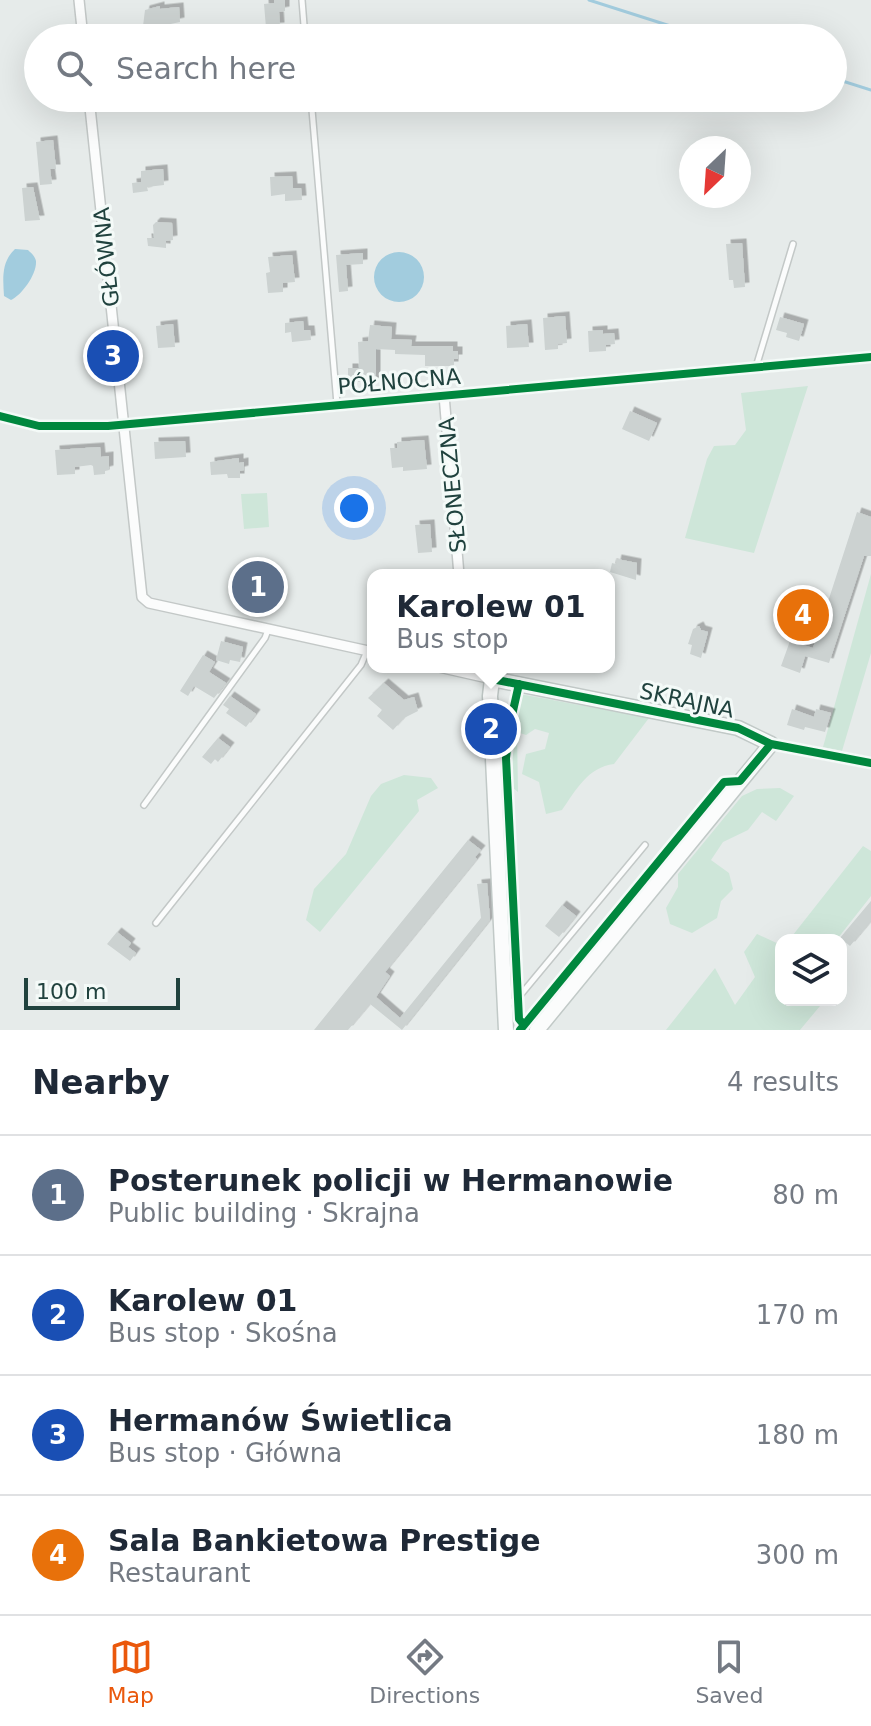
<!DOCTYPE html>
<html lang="en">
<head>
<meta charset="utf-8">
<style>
  body { margin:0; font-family:"DejaVu Sans",sans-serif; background:#f6f6f7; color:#1f2937 }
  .controls { position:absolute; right:24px; bottom:24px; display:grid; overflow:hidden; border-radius:16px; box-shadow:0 8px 32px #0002 }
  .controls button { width:72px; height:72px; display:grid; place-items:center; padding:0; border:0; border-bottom:2px solid #e0e1e3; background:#fff; color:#1f2937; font:40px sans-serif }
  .compass { position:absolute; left:679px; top:136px; width:72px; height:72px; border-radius:50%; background:#fff; box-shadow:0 8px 32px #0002; rotate:205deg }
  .scale { position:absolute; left:24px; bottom:20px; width:156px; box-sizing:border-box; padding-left:8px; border:4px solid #20423e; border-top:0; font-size:22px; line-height:28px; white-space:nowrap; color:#20423e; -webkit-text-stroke:6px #f4faf8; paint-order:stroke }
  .you { position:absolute; left:354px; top:508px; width:28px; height:28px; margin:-20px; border:6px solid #fff; border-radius:50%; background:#1a73e8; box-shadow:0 0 0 12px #1a73e833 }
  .badge { display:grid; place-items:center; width:52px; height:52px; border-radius:50%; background:#ea580c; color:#fff; font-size:26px; font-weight:700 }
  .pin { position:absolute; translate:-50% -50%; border:4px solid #fff; box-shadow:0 2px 8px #0006 }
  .popup { position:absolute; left:367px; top:569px; width:248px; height:104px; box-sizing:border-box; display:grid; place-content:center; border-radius:16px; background:#fff; filter:drop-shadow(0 2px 6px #0005); font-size:26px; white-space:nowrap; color:#747a83 }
  .popup b { font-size:30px; color:#1f2937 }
  .popup::after { content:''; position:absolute; left:50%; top:100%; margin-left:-16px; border:16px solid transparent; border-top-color:#fff }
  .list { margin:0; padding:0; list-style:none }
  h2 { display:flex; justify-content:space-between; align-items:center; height:104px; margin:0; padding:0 32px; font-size:34px }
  h2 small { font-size:26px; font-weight:400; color:#747a83 }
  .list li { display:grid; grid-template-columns:52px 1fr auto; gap:24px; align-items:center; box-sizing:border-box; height:120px; padding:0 32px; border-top:2px solid #e0e1e3 }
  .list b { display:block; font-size:30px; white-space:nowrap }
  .list p { margin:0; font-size:26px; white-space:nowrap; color:#747a83 }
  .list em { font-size:26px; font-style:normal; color:#747a83 }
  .icon { flex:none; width:44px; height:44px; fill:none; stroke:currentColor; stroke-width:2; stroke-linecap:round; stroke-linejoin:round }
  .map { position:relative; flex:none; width:871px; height:1030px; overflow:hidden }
  .search { position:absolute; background:#fff; box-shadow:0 8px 32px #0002; left:24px; right:24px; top:24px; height:88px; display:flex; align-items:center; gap:20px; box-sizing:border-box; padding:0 28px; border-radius:44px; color:#747a83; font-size:30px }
  .sheet { height:584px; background:#fff }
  nav { display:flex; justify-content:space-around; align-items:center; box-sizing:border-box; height:112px; border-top:2px solid #e0e1e3; background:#fff; font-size:22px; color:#747a83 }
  nav a { display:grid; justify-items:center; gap:4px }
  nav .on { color:#ea580c }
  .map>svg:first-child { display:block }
  .green { fill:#cee6d9 }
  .water { fill:#a2ccde }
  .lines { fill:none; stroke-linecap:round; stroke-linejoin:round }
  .stream { stroke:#a2ccde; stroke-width:3 }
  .building { fill:#ccd2d1; filter:url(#shadow) }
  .lane-casing { stroke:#c3c8c7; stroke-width:8 }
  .street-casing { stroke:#c3c8c7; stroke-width:12 }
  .secondary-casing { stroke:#c1c9c7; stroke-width:17 }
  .lane { stroke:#fbfcfc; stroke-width:5 }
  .street { stroke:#fbfcfc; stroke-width:9 }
  .secondary { stroke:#fbfcfc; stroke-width:14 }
  .cycleway-casing { stroke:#f4faf8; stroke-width:13 }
  .cycleway { stroke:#00873e; stroke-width:8 }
  .labels { text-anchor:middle; stroke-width:6; stroke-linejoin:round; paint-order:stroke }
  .street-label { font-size:22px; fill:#20423e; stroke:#f4faf8 }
</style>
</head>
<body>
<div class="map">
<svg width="871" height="1030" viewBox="0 0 871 1030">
  <defs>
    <filter id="shadow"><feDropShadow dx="4.5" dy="-4.5" stdDeviation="0" flood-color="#0004"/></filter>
  </defs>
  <rect width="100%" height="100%" fill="#e6ebea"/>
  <!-- green -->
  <path class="green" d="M808,386L754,553L685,538L707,459L714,446L735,445L746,430L741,393Z
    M267,493L269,527L244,529L241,494Z
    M871,574V653L842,751L823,747Z
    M520,694L649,718L614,764C588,767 576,790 562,810L546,814L539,782L522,774L526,754L545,749L549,733L535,729L526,735L517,732L518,792L513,788L512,749L509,747Z
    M404,775L431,778L438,788L417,800L419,811L320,932L306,920L314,889L346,854L371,796L381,784Z
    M780,788L794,796L776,821L762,812L748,830L723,842L711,860L729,873L733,889L721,901L717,918L692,933L670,924L666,908L678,887V874L742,796L757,789Z
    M863,846L871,851V896L838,938L840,940H789Z
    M757,934L781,945V1000H825L800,1030H666L715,968L735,1005L755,977L744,952Z"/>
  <!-- water -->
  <path class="water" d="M15,249L28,250C31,253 35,256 36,261C37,274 22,295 11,300L4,296C3,279 1,262 15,249Z
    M374 277a25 25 0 1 1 50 0a25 25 0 1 1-50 0Z"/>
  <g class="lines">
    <!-- stream -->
    <path class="stream" d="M589,0L708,38
      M833,78L871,90"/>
  </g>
  <!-- building -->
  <path class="building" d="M274,0H285V11L279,12L280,27L266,28L264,4L274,3Z
    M160,6V9L179,7L180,22L161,26L162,35L147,37L146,26H143L145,10Z
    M53,140L56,169H50L52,184L40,185L36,142Z
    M163,169L164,185L147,187L148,191L133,193L132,183L141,182V171Z
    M292,176L293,188H301L302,200L285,201V194L271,196L270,177Z
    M33,187L40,220L25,221L22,188Z
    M156,222L172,223L173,240L166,241V248L148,246L147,238H154L153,225Z
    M742,243L745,287L734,288L733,280H729L726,244Z
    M363,253V264L346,265L348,291L339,292L336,255Z
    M292,255L295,282L283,283V292L268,293L266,273L270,272L268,257Z
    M565,316L567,343L558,344V349L545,350L543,318Z
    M780,317L804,324L799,341L786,337L787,333L776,330Z
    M303,321L304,330H310L311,340L292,342L291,332L285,333V323Z
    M173,324L175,347L158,348L156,326Z
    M527,324L529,347L507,348L506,326Z
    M370,325L392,327L391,339L412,340L411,346H453V351H458V359H454V366H425V355L395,354V350L376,349V382H348V368H359L358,342L368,341Z
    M603,330V334L614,333L615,344L606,345V351L589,352L588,331Z
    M630,411L657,423L649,441L622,429Z
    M424,440L427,469L403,471V467L392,468L390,448H397V442Z
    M185,441L186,457L155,459L154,442Z
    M100,447L101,457L109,456V470L105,471V474L94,475L93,466L91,465L75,467V474L57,475L55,450Z
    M239,458V463L244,462V470L240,471V478H228L227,474L211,475L210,462Z
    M857,512L871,517V556H864L829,663L805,656L800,673L781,666L790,641L813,648Z
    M430,524L432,552L418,553L415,525Z
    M617,559L637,563L636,580L610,572L612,563L616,564Z
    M249,577L269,581L266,597L246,592Z
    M699,626L701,630L708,632L701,658L690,654L692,645L688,644L693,629Z
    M221,641L243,647L240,662L230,660L229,664L216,660Z
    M203,655L215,662L209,672L226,683L214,698L194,686L188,696L180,691Z
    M384,683L404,700L414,697L418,711L404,718L393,730L377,716L382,710L368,698Z
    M230,696L256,714L246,727L226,713L229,709L223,705Z
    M792,709L814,717L816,709L831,713L825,732L805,727L804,730L787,725Z
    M218,738L230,747L218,762L215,759L211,764L202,757Z
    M468,840L481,850L475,857L477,859L385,972L390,976L376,997L400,1018L481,918L477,884L487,883L490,920L402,1030L370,1004L348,1030H314Z
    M871,901V921L850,946L840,938Z
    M562,905L576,916L559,937L545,926Z
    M117,932L131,943L128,947L136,953L130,961L107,944Z"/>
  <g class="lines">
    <!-- lane casing -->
    <g class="lane-casing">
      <path id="lane" d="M302,0L305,38
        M311,98L337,404
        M756,367L793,244
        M144,805L265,638L268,630
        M156,923L361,665L367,651
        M506,1005L518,998L645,845"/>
    </g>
    <!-- street casing -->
    <g class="street-casing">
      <path id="street" d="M79,0L83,38
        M89,98L142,597L149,603L373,652
        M444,395L459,575
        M0,416L39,426H108L871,357
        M439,667L492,679
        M771,744L871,763"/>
    </g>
    <!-- secondary casing -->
    <g class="secondary-casing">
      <path id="secondary" d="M506,1030L490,696L492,679L738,728L771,744L537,1030"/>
    </g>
    <!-- lane -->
    <use href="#lane" class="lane"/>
    <!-- street -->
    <use href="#street" class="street"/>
    <!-- secondary -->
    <use href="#secondary" class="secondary"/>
    <!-- cycleway casing -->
    <g class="cycleway-casing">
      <path id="cycleway" d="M0,416L39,426H108L871,357
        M492,679L738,728L771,744L871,763
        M519,684L510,724L506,758L519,1019L524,1025
        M520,1030L724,782L740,781L771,744"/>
    </g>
    <!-- cycleway -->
    <use href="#cycleway" class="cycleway"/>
  </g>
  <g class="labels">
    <!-- street labels -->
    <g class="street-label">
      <text transform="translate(106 257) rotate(-96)" y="8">GŁÓWNA</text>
      <text transform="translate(399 381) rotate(-5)" y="8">PÓŁNOCNA</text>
      <text transform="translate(452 485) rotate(-95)" y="8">SŁONECZNA</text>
      <text transform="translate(687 700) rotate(12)" y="8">SKRAJNA</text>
    </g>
  </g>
</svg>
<div class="controls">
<button><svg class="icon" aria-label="layers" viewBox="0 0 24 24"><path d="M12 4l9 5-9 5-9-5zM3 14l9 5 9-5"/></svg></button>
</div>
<svg class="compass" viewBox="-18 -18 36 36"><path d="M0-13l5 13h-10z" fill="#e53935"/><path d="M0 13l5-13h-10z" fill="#747a83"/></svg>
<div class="scale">100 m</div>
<div class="you"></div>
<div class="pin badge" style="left:258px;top:587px;background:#5c6f8a">1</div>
<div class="pin badge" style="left:491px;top:729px;background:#1a4fb4">2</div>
<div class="popup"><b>Karolew 01</b>Bus stop</div>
<div class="pin badge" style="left:113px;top:356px;background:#1a4fb4">3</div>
<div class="pin badge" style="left:803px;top:615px;background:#e8710a">4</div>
<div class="search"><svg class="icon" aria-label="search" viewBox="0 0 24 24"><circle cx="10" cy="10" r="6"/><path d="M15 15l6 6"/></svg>Search here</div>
</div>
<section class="sheet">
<h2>Nearby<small>4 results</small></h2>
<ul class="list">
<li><span class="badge" style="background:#5c6f8a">1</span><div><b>Posterunek policji w Hermanowie</b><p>Public building · Skrajna</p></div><em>80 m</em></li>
<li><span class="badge" style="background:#1a4fb4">2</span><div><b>Karolew 01</b><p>Bus stop · Skośna</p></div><em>170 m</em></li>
<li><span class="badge" style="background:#1a4fb4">3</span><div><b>Hermanów Świetlica</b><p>Bus stop · Główna</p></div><em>180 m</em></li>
<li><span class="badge" style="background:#e8710a">4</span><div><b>Sala Bankietowa Prestige</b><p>Restaurant</p></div><em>300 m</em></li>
</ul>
</section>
<nav>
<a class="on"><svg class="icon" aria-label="map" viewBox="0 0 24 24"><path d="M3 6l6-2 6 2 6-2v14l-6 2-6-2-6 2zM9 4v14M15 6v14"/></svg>Map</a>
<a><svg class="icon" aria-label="directions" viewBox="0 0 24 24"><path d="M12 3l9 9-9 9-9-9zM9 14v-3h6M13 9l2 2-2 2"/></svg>Directions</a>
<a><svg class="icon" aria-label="saved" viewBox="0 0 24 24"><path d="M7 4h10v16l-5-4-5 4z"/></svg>Saved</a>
</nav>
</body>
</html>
